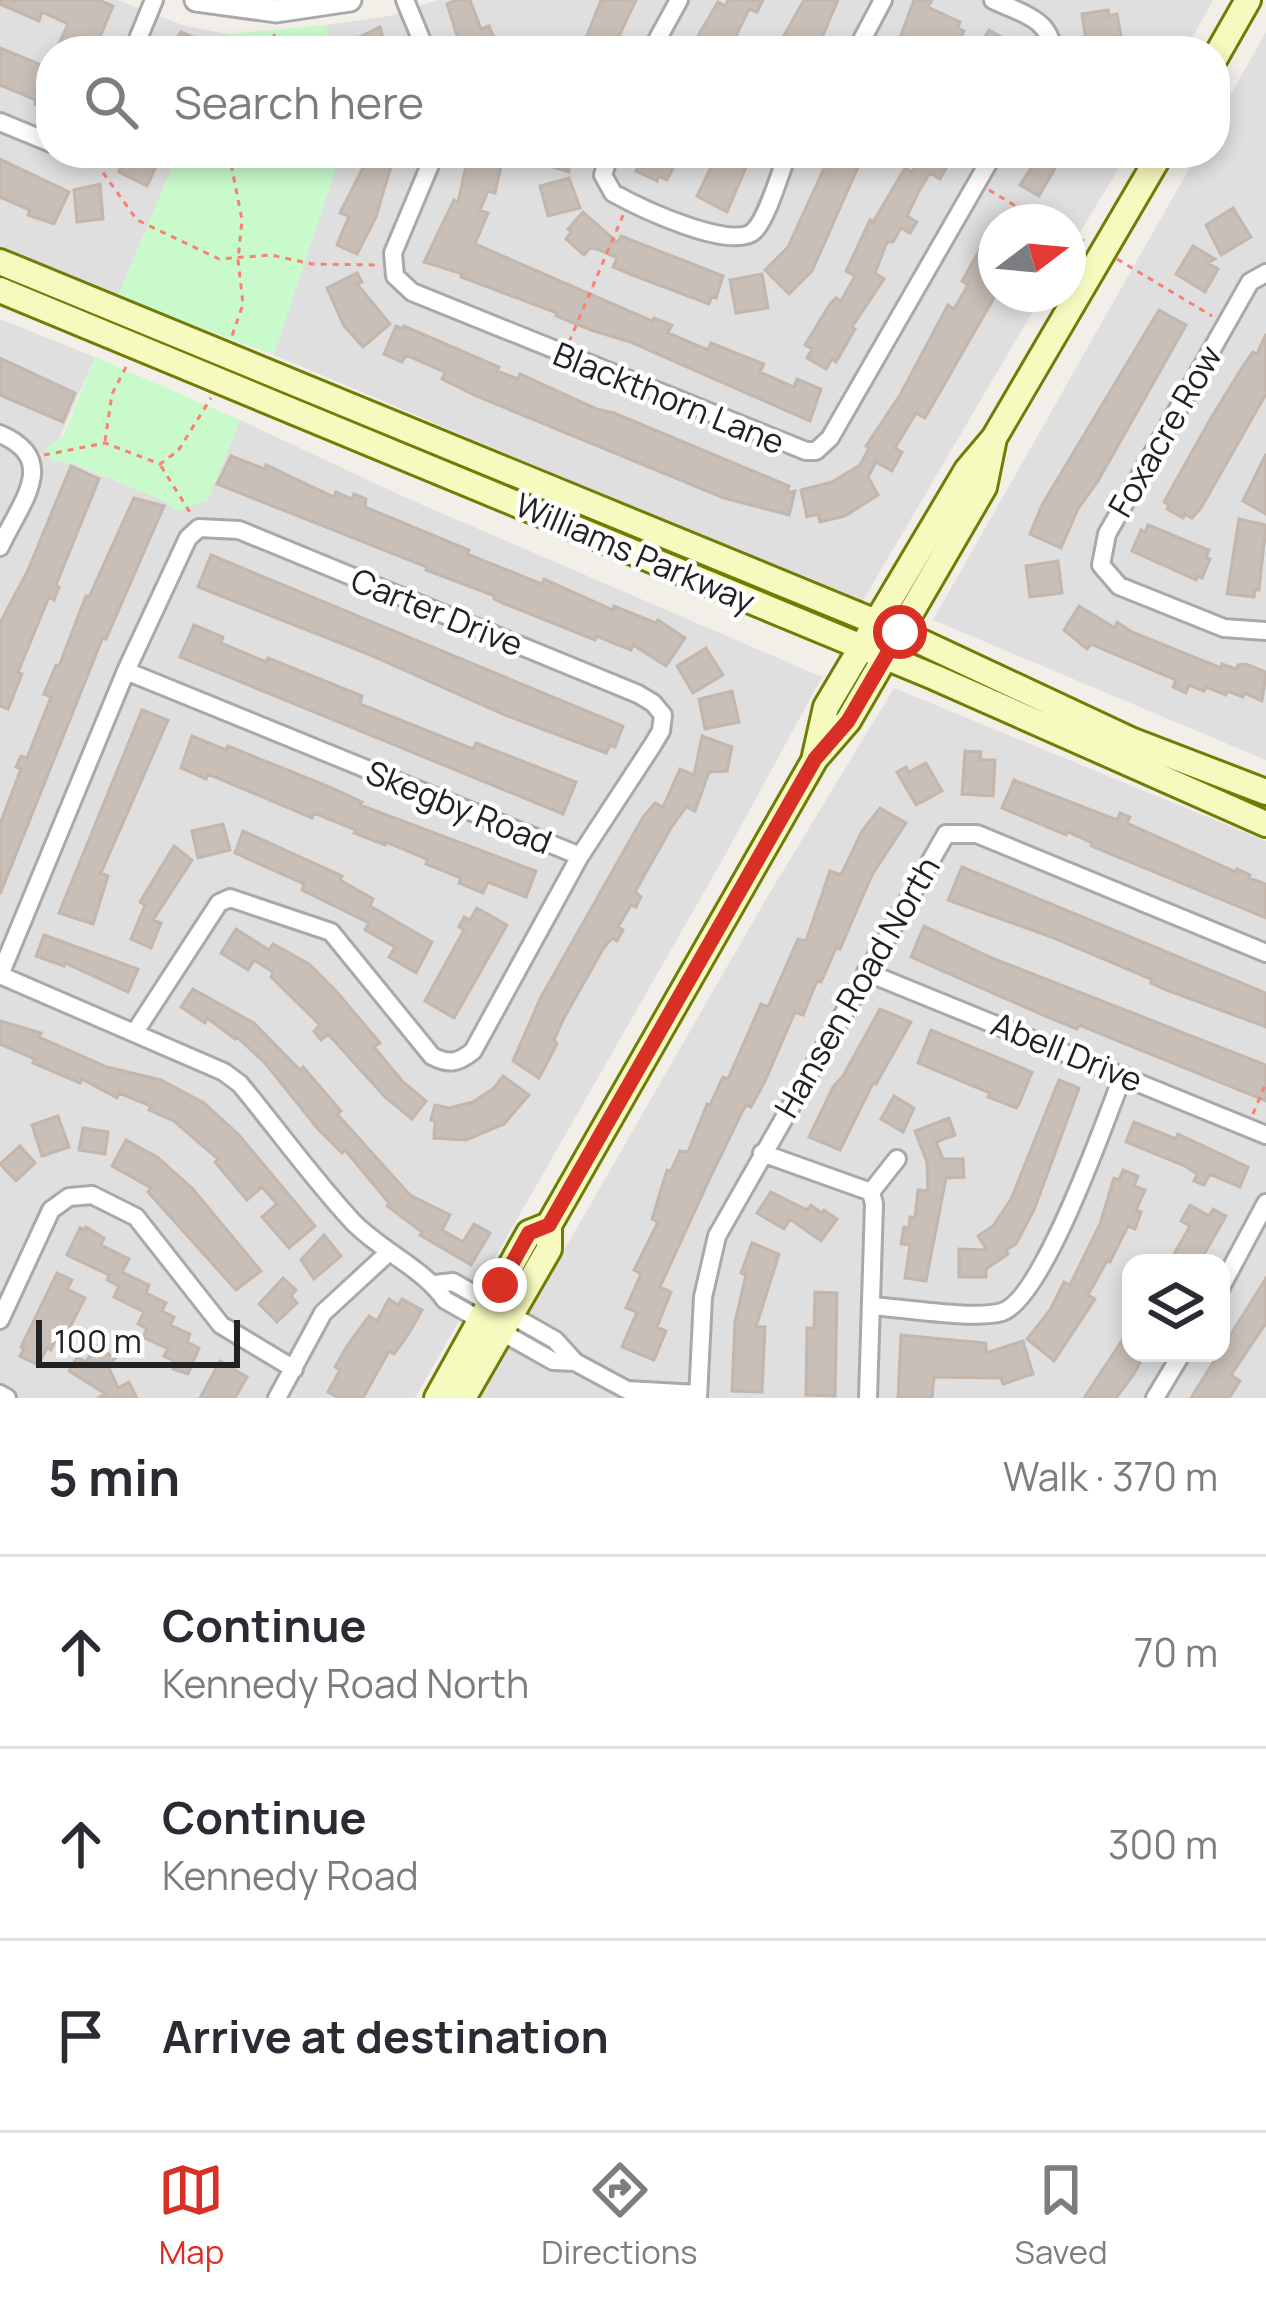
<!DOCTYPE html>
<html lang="en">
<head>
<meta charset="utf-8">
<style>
  body { margin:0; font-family:Manrope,sans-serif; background:#f2f2f3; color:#2b2b33 }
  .controls { position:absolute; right:36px; bottom:36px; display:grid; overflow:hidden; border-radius:24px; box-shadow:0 6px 18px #0003 }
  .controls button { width:108px; height:108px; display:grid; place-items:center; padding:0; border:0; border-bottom:3px solid #e1e1e2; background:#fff; color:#2b2b33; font:60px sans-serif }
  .compass { position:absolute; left:978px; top:204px; width:108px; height:108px; border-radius:50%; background:#fff; box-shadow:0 6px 18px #0003; rotate:74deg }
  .scale { position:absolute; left:36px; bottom:30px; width:204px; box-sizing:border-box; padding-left:12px; border:6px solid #222; border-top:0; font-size:33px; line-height:42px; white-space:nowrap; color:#222; -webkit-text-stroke:9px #fff; paint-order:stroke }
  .stop { position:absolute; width:36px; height:36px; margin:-27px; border:9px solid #d93025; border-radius:50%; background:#fff }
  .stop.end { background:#d93025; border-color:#fff; box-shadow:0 3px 12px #0008 }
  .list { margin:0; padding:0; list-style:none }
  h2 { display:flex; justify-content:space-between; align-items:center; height:156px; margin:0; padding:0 48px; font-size:51px }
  h2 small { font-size:39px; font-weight:400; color:#7c7c81 }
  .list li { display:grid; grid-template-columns:78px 1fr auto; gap:36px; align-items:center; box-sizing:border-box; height:192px; padding:0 48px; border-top:3px solid #e1e1e2 }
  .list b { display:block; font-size:45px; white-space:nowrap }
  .list p { margin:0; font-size:39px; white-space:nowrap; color:#7c7c81 }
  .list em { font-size:39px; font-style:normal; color:#7c7c81 }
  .icon { flex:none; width:66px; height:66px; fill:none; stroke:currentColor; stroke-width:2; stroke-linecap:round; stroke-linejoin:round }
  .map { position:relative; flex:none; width:1266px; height:1398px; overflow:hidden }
  .search { position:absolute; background:#fff; box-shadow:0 6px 18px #0003; left:36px; right:36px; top:36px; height:132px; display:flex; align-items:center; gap:30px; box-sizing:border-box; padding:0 42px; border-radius:48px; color:#7c7c81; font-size:45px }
  .sheet { height:732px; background:#fff }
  nav { display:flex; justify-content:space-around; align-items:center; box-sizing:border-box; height:168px; border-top:3px solid #e1e1e2; background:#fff; font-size:33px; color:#7c7c81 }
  nav a { display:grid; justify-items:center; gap:6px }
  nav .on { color:#d93025 }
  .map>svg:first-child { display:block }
  .residential { fill:#e0dfdf; fill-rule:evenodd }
  .park { fill:#c8facc }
  .building { fill:#c7bfb8; stroke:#c4b6ab; stroke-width:3 }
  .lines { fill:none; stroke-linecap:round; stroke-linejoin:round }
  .minor-casing { stroke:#a9a9a9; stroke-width:22 }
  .tertiary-casing { stroke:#a9a9a9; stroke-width:27 }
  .secondary-casing { stroke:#707d05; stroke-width:30 }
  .path { stroke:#fa8072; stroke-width:3; stroke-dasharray:6 6; stroke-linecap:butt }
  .minor { stroke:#fff; stroke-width:16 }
  .tertiary { stroke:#fff; stroke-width:21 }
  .secondary { stroke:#f7fabf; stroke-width:24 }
  .route { stroke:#d93025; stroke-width:15 }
  .labels { text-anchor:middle; stroke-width:9; stroke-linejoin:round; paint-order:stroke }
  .street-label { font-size:33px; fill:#222; stroke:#fff }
</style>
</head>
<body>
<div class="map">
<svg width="1266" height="1398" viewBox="0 0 1266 1398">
  <rect width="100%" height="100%" fill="#f2efe9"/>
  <!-- residential -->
  <path class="residential" d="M0,0H118L185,26L228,34L221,51H51V153H178L118,296L0,248Z
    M437,0H1213L1185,51H334L326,25L390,16Z
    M1266,32V760L933,620L1198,153H1215V122Z
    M341,153H1128L1068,252V222H996V294H1043L861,604L274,355Z
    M0,319L95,357L50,460L74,464L165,501L177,511L208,500L240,420L402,496L822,677L723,859L415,1398H0Z
    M894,688L1266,841V1398H479L766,899ZM1131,1263H1221V1353H1131Z"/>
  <!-- park -->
  <path class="park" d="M326,25L334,51H221L228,34Z
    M178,153H341L274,355L118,296Z
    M95,357L240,420L208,500L177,511L165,501L75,464L50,460L46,448L63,437Z"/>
  <!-- building -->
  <path class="building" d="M0,0H99L113,6L94,51H70L58,46L68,24L42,12L39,21L0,4Z
    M456,0H470L481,29L489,26L497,45L482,51H462L447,4Z
    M601,0H636L612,51H581Z
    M728,0H763L757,12L749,9L733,42L729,40L725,51H696L699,34L718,2L725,6Z
    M804,0H838L818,47L813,44L809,51L777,48Z
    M914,0H932L928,7L960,22L958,28L964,31L955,50L927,37L920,51H895Z
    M1108,10L1109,16L1117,14L1121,36L1086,42L1082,14Z
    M380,27L387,51H353L349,42Z
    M989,30L1014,44L1010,51H977Z
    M181,32L225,51H169Z
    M0,48L51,69V111L35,104L36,100L0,85Z
    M125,153H162L147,186L119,172Z
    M372,153H395L376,217L357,254L337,245L349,216L340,213L366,162L370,164Z
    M469,153H504L495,193L488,191L480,210L488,213L475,244L652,321L654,318L672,325L668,333L708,350L711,343L764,364L760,372L794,387L797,379L821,389L810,421L630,342L591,330L556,316L557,313L461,277L463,274L424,262L454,200L458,202Z
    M522,153H568L569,172L522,158Z
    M645,153H667L678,158L667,180L659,176L657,181L636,171Z
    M718,153H752L727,212L697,196Z
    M831,153L863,156L812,271L789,294L765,270L788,247Z
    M923,153H949L944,161L949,163L940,179L930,173L919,191L907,216L917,222L910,233L901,228L893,242H887L875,273L884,279L852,327L855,329L836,362L832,359L826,369L807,358L812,349L805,345L830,304L836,298L841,301L855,276L846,271L870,220L873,222L905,168L912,172Z
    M1041,153H1064L1039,196L1020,185Z
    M0,159L69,192L54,224L28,215L30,210L0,197Z
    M569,178L580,208L548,216L540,186Z
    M100,184L103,219L77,222L74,190Z
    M1233,208L1251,237L1221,255L1206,225Z
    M583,212L618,243L621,236L723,276L716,298L712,296L709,304L635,276L613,267L617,258L597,249L590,248L584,255L566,239L571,232L568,229Z
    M996,221V294L925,418L916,413L895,448L902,452L892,471L876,462L868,477L878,495L845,516L820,522L818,514L807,517L801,490L832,482L860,465L869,448L866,446L900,395L948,305L954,309L968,285L962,281Z
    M1193,246L1215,259L1208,263L1218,269L1205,292L1176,274Z
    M357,273L362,282L357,284L390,324L363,347L344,326L327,288Z
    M762,274L768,308L736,313L730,280Z
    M1159,310L1186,325L1098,481L1078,509L1061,548L1030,534L1042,505Z
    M396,326L403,329L404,326L499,367L497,371L518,379L520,374L597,409L614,413L789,486L787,493L795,491L789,515L724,498L474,395L442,379L445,372L406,355L402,362L384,354Z
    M1266,334V394L1201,508L1192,518L1185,514L1183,518L1167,509L1169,505L1164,502L1211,418L1243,366L1253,352L1257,354Z
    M0,358L75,393L63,422L0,395Z
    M1266,454V514L1243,501Z
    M231,456L265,469L266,465L334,497L336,492L352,499L354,494L366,499L365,507L469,550L467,554L542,584L544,579L613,610L614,606L656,623L658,620L685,638L666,666L633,645L631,650L596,636L595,640L505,604L494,599L495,596L426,570L427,567L217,484Z
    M71,466L99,479L56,585L59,587L54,600L49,597L18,672L22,674L8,709L0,706V623L28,570Z
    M134,498L164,506L106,639L103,637L0,894V824L21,769L16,767L21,756L27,758L51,697L44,694L56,665L59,666L86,596L89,597Z
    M1239,519L1266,525L1259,590H1255L1254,597L1227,594Z
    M1148,525L1209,550L1206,558L1210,559L1202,578L1197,576L1196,580L1132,551L1141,530L1145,532Z
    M211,555L623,726L615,747L610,745L606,753L505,715L368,654L198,587Z
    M1058,561L1062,593L1030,597L1026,566Z
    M1079,606L1115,628L1117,622L1132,632L1221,668L1222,664L1236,669L1238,665L1246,664L1266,672L1262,701L1244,693L1243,697L1227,691L1226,695L1206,687L1204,691L1189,685L1186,693L1173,687L1176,680L1091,644L1087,649L1064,630Z
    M194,625L223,637L221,643L266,662L268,658L362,696L360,704L473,749L476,743L576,782L563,814L180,657Z
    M706,648L723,675L693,693L677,666Z
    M732,691L739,722L705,729L699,699Z
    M142,710L168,720L101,873L108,876L93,924L59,913Z
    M192,736L226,750L228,746L327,786L362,802L360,805L536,871L526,897L488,882L483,893L459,883L461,878L426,864L427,859L386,842L385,845L354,833L356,830L314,813L312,818L208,774L206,779L181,768Z
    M702,736L732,747L727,771L709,772L695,811L686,807L671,828L635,892L641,897L636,907L631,905L618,927L623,930L617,941L612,938L603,949L564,1018L554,1040L557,1044L539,1078L513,1061L540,999L643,817L655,803L663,807L680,769L694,775Z
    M965,751L981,752L980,760H995L993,796L962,794Z
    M926,763L942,791L916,805L897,772L906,767L909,772Z
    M1014,780L1117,820L1120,813L1130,817L1127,823L1236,872L1237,869L1250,875L1249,878L1266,884V918L1091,846L1092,843L1068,832L1066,835L1002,808Z
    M880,808L906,823L872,875L840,949L836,948L821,982L817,981L803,1015L795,1012L765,1081L751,1107L746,1105L742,1112L709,1180L660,1287L671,1292L657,1327L666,1331L654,1360L622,1347L637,1312L626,1308L641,1274L634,1270L658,1222L652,1219L667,1170L671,1171L680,1151L688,1152L707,1104L710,1105L723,1077L728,1079L761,1004L768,1007L798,939L806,941L830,871L841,875L862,831Z
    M223,824L230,850L198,858L192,831Z
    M243,831L342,876L340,880L373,899L370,906L432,942L416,973L389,957L395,947L365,930L369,923L302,890L304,884L235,853Z
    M174,846L192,860L153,920L161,923L151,948L131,939L145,905L140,902Z
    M962,867L1266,993V1027L1164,989L1151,983V979L1054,938L948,900Z
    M477,908L507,925L454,1018L425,1001L464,930L459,927L464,917L470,920Z
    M924,926L992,958L1266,1065V1101L1079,1025L1077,1029L1043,1015L911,957Z
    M236,929L269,950L273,944L309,964L336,991L380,1043L374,1047L403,1082L426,1101L412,1119L385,1097L328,1034L321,1040L314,1031L320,1025L271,977L273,972L254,960L248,970L221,953Z
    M44,935L138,969L128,992L65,963L64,966L36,956Z
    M193,989L254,1023L300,1070L303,1067L341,1111L337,1114L410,1195L450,1215L442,1230L463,1242L474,1224L490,1233L471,1265L420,1235L422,1232L387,1206L389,1203L345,1150L342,1153L318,1129L265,1063L237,1037L235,1039L207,1018L205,1023L181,1007Z
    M880,1009L911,1022L876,1084L873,1083L840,1150L809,1137L833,1087L843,1076Z
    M0,1021L41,1033L39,1037L107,1067L161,1080L204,1103L238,1134L315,1226L289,1248L262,1217L277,1204L262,1187L247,1200L215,1162L218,1159L174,1121L149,1110L151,1106L119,1093L117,1098L82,1079L80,1083L33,1063L35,1059L0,1044Z
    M931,1030L1032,1072L1019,1104L1016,1108L988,1097L990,1093L918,1063Z
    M503,1076L529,1095L504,1124L466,1140L434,1138L435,1121L431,1120L435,1105L449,1108L473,1102L494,1088Z
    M1059,1080L1079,1088L1034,1210L1016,1244L1006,1250L1008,1254L986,1269V1277H959V1249L987,1250L978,1236L993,1226L1011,1199Z
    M894,1096L914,1108L903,1132L881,1119Z
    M58,1116L69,1147L42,1156L32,1125Z
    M949,1118L955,1135L936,1142L943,1159H963L964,1177L946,1178L926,1281L905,1278L910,1245L901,1244L904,1227L909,1228L910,1217L915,1218L918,1190L928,1191L927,1162L915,1131Z
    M1134,1122L1176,1139L1178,1134L1248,1167L1240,1187L1210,1174L1204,1185L1194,1181L1197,1174L1185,1166L1126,1142Z
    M83,1128L108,1132L105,1154L79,1150Z
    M126,1140L157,1157L192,1188L261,1271L236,1290L148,1192L151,1188L112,1166Z
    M20,1146L35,1163L16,1181L0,1164Z
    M1123,1170L1138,1176L1134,1186L1145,1190L1136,1210L1141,1212L1135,1229L1128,1226L1110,1262L1107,1261L1088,1295L1095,1299L1054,1361L1027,1339L1050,1310L1064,1282L1070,1285L1100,1224L1114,1178L1119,1180Z
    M771,1192L807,1210L811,1205L822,1213L824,1210L837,1219L821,1241L790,1219L784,1229L757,1213Z
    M1190,1205L1209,1216L1213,1209L1226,1216L1199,1263H1169L1190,1226L1181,1221Z
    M86,1227L104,1238L101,1245L129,1259L122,1272L149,1285L146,1293L166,1303L162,1311L174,1317L170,1325L190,1334L187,1342L199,1348L188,1374L173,1369L176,1362L164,1356L168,1349L143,1337L147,1329L138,1324L144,1312L114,1297L119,1286L107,1280L109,1275L67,1255L80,1228L85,1230Z
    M324,1235L341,1256L314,1279L301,1260Z
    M752,1243L779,1254L756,1327H765L762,1392L732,1391L735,1322L746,1275L741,1273Z
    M57,1273L72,1280L67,1289L85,1298L62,1342L56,1339L51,1350L47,1348L38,1365L20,1356L24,1349L21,1347Z
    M283,1278L296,1290L291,1296L297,1303L277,1322L259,1304Z
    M1266,1278V1323L1231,1375L1240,1381L1229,1398H1191Z
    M815,1292L837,1293L835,1396L806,1395L807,1328H814Z
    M389,1299L398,1305L402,1299L422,1310L408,1335L394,1354L389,1351L363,1398H339L328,1392L340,1370L335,1367L347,1346L369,1316L377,1321Z
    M901,1335L986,1343V1353L1023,1341L1033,1374L1003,1384L1001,1378L934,1377L932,1398H898Z
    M1123,1339L1131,1343V1353H1145L1134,1374L1116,1398H1084Z
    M96,1346L115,1358L109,1368L118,1388L129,1382L137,1398H97L106,1394L69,1371L77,1357L86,1362Z
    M220,1361L247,1377L235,1398H200Z"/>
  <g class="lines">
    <!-- minor casing -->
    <g class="minor-casing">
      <path id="minor" d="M405,0L426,51
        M993,0C1018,12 1052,19 1052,51
        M133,51L154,0
        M651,51L679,0
        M856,51L883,0
        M0,122L51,143
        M435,153L393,253L395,276L412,292L806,451H816L830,438L994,153
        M610,153L603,175L613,193C638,207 732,252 754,231C768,217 780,172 788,153
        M1266,273L1250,282L1107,534L1101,565L1119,586L1224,628L1266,631
        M0,434C61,460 20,503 0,547
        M126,671L580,856
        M866,972L1266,1135
        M0,975L126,671L188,538L199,528L239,530L638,694L653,703L663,715L661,731L652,746L580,856L473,1051C458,1063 449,1065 432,1056L331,932L230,898L219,903L135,1032
        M0,975L224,1072L240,1084C278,1130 313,1179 353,1222C381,1251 423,1268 445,1300L553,1361L575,1362
        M762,1153L871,1192L874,1204L868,1398
        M871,1192L897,1159
        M435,1284L453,1282L555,1340L575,1362L627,1390L698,1394
        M1221,1287L1266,1203
        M872,1306C902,1308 975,1320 1002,1312C1043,1299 1106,1119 1123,1075
        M0,1320L51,1210L69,1197L92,1195L136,1217L221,1325L294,1369
        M0,1394L7,1398
        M277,1398L323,1313L388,1253
        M698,1398L703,1297L717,1236L946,834H977L1266,953
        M1155,1398L1182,1353"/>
    </g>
    <!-- tertiary casing -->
    <g class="tertiary-casing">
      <path id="tertiary" d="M196,0L276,11L350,0"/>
    </g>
    <!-- secondary casing -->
    <g class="secondary-casing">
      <path id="secondary" d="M1215,58L1248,0
        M0,262L900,632L1133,741L1266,792
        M0,290L934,677L1266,824
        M815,756L826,707L967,470L994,438L1161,153
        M437,1398L529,1233L549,1225
        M463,1398L549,1249V1225L815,759L848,721L984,487L994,438"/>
    </g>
    <!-- path -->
    <path class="path" d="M269,51L276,30
      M89,153L137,220L219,259L271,255L312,264L378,265
      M229,153L242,220L238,260L243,304L231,339
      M989,190L1042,222
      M1068,233L1088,243
      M1117,259L1212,316
      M569,342L624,213
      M105,441L112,394L127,365
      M44,455L105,443L160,464L178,451L211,398
      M161,466L191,514
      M1253,1114L1266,1083"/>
    <!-- minor -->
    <use href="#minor" class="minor"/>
    <!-- tertiary -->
    <use href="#tertiary" class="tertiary"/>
    <!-- secondary -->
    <use href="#secondary" class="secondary"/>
  </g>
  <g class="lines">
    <!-- route -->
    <path class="route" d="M500,1285L529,1233L549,1225L815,759L848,721L900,632"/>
  </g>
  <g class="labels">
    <!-- street labels -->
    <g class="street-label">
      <text transform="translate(669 398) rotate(22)" y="12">Blackthorn Lane</text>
      <text transform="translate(1165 431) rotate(-60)" y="12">Foxacre Row</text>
      <text transform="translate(635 553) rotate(23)" y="12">Williams Parkway</text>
      <text transform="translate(437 612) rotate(22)" y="12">Carter Drive</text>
      <text transform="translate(459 807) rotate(22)" y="12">Skegby Road</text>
      <text transform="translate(857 987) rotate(-60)" y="12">Hansen Road North</text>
      <text transform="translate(1067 1052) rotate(22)" y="12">Abell Drive</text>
    </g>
  </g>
</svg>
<div class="controls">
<button><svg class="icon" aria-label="layers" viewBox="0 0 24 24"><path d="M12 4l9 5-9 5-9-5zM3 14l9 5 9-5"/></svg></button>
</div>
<svg class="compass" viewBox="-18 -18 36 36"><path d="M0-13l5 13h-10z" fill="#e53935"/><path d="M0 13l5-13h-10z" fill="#7c7c81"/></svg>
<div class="scale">100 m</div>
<div class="stop" style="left:900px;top:632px"></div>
<div class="stop end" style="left:500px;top:1285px"></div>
<div class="search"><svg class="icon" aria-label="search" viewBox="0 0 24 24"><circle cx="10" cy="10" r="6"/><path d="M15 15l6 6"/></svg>Search here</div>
</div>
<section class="sheet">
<h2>5 min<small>Walk · 370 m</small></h2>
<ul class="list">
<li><svg class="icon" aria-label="ahead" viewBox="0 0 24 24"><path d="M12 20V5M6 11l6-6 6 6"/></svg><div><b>Continue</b><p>Kennedy Road North</p></div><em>70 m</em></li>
<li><svg class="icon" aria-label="ahead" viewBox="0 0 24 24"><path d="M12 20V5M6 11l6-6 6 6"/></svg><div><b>Continue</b><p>Kennedy Road</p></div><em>300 m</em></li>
<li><svg class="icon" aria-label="arrive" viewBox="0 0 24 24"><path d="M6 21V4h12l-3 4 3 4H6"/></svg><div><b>Arrive at destination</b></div></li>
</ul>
</section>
<nav>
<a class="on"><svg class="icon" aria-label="map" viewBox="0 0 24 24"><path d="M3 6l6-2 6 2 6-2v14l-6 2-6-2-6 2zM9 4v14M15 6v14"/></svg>Map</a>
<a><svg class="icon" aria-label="directions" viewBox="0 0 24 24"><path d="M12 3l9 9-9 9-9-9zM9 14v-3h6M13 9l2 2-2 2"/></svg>Directions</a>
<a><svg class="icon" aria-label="saved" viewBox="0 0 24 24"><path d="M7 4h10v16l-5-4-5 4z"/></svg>Saved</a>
</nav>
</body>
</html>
